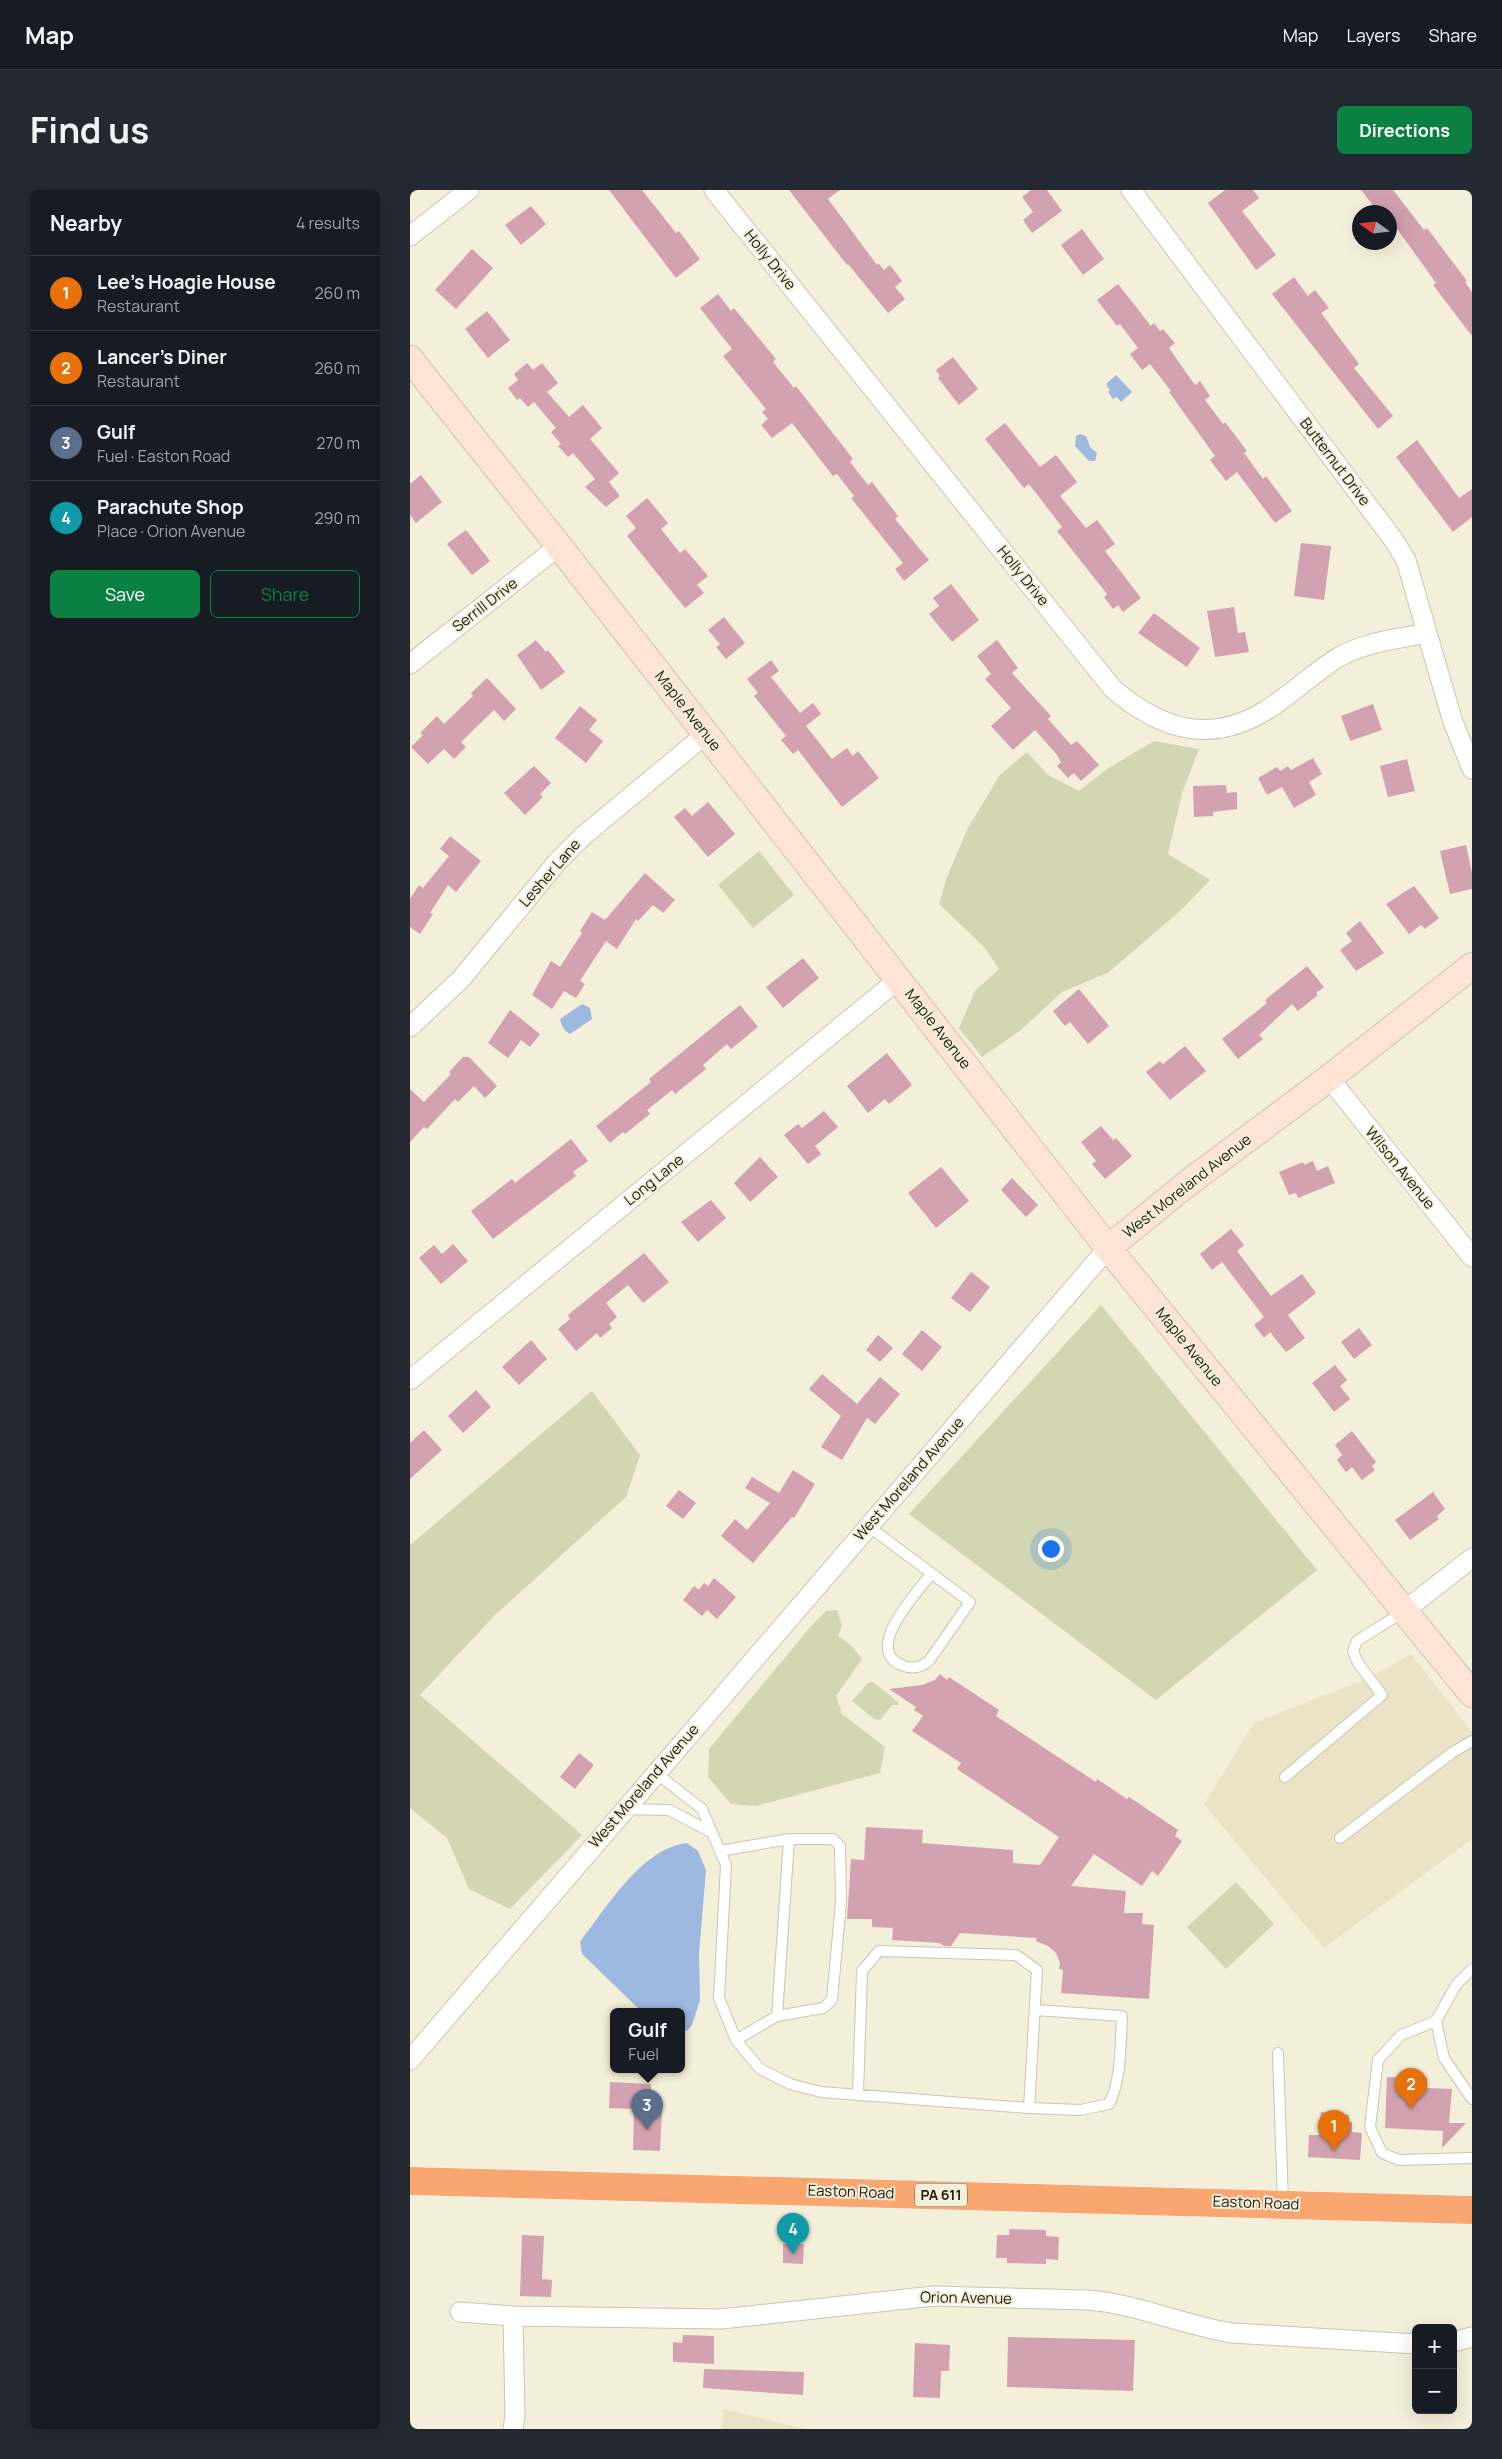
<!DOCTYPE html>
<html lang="en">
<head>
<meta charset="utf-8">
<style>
  body { margin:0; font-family:Manrope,sans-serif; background:#242831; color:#f1f3f6 }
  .controls { position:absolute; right:15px; bottom:15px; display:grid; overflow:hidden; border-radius:8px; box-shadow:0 5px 20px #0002 }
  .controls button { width:45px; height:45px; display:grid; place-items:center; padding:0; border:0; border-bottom:1px solid #363941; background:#171b24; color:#f1f3f6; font:25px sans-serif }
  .compass { position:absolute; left:942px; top:15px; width:45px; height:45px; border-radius:50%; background:#171b24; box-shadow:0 5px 20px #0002; rotate:284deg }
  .you { position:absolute; left:640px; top:1358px; width:18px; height:18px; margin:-12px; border:4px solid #fff; border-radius:50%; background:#1a73e8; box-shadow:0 0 0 8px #1a73e833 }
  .badge { display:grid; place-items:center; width:32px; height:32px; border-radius:50%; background:#0b8043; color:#fff; font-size:16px; font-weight:700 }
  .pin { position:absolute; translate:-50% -41px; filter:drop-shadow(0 1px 2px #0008) }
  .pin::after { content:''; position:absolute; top:26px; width:18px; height:15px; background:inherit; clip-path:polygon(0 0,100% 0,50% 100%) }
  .popup { position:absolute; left:200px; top:1818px; width:75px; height:65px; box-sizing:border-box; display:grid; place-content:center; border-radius:8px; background:#171b24; filter:drop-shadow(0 1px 4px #0005); font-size:16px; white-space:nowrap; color:#9ea1a6 }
  .popup b { font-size:19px; color:#f1f3f6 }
  .popup::after { content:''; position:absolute; left:50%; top:100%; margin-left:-10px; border:10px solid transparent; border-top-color:#171b24 }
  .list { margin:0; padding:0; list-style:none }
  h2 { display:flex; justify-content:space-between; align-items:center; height:65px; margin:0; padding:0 20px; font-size:21px }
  h2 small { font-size:16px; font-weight:400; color:#9ea1a6 }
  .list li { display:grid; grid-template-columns:32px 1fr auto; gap:15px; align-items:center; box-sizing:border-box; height:75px; padding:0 20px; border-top:1px solid #363941 }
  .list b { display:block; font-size:19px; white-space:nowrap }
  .list p { margin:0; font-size:16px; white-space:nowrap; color:#9ea1a6 }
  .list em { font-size:16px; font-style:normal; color:#9ea1a6 }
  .actions { display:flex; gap:10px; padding:15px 20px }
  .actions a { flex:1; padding:11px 0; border:1px solid #0b8043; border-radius:8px; text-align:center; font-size:18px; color:#0b8043 }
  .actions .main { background:#0b8043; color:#fff }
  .map { position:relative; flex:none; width:1062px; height:2239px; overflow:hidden; border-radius:8px }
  header { display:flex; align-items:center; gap:30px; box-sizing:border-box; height:70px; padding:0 25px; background:#171b24; border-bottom:1px solid #363941 }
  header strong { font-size:24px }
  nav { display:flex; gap:28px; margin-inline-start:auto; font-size:18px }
  .intro { display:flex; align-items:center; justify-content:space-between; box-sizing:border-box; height:120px; padding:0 30px }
  h1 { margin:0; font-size:35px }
  .button { padding:12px 22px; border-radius:8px; background:#0b8043; color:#fff; font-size:18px; font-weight:700 }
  main { display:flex; gap:30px; padding:0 30px }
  aside { flex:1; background:#171b24; border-radius:8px; box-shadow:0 5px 20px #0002 }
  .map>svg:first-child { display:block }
  .built { fill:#eae3c5 }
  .green { fill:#d3d6b2 }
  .water { fill:#9eb9df }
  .building { fill:#d3a2b1 }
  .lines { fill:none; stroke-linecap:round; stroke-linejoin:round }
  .lane-casing { stroke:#cac5af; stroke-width:12 }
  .street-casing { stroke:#cac5af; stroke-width:21 }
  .secondary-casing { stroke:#cac5af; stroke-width:28 }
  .highway-casing { stroke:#fff; stroke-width:29 }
  .lane { stroke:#fff; stroke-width:10 }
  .street { stroke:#fff; stroke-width:19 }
  .secondary { stroke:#fee4d4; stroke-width:26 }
  .highway { stroke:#faa671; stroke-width:28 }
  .labels { text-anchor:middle; stroke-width:4; stroke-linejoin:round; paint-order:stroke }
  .shield { fill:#f4efd8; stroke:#605e51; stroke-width:1 }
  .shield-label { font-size:14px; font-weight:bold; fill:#212017 }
  .street-label { font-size:15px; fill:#212017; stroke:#f4efd8 }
</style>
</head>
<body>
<header>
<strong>Map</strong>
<nav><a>Map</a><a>Layers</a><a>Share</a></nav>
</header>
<div class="intro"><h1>Find us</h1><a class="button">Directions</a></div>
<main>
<aside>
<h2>Nearby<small>4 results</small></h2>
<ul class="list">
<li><span class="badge" style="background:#e8710a">1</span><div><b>Lee's Hoagie House</b><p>Restaurant</p></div><em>260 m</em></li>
<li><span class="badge" style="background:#e8710a">2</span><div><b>Lancer's Diner</b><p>Restaurant</p></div><em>260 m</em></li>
<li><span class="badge" style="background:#5c6f8a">3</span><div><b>Gulf</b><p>Fuel · Easton Road</p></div><em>270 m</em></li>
<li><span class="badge" style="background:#0f9aa8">4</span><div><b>Parachute Shop</b><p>Place · Orion Avenue</p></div><em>290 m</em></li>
</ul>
<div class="actions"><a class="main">Save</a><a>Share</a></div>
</aside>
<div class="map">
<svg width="1062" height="2239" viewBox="0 0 1062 2239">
  <rect width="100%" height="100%" fill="#f4efd8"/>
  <!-- built -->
  <path class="built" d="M1001,1464L1062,1542V1649L914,1758L794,1614L844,1533L962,1487Z
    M313,2219L395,2239H312Z"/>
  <!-- green -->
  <path class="green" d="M744,551L789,559L772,603L758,664L800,690L771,720L699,782L652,802L610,841L572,867L549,838L565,801L589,779L574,757L529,714L537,687L557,640L589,586L617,562L638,585L669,601L697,579Z
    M349,661L384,705L343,738L308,695Z
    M691,1115L907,1380L746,1510L499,1324Z
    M182,1201L230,1265L216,1307L86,1424L10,1505L172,1645L100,1719L59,1699L37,1648L0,1618V1355Z
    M427,1420L432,1435L428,1446L441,1455L452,1469L426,1506L432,1524L475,1557L470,1583L345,1616L321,1614L298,1587L299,1559L402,1435L416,1421Z
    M463,1492L488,1512L489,1515H482L470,1530L464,1529L442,1511L458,1493Z
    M826,1692L864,1734L816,1779L777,1737Z"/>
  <!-- water -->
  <path class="water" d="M706,185L722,202L711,212L707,207L703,209L698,202L700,200L696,194Z
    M670,244L676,246L680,257L687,263L685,271H679L665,256L666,246Z
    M172,814L180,818L182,829L160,844C153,840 152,836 150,829Z
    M277,1653L288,1661L296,1680L289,1764L290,1810L282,1835L278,1840L271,1843V1821H231L172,1764L170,1752C196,1718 232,1658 277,1653Z"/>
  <!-- building -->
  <path class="building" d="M199,0H232L266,43L269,41L290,69L266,88Z
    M379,0H430L418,9L467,75L468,73L474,80L480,75L492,91L485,97L495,109L478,123L438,74L437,75Z
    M621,0H637L652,21L622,43L613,30L623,22L612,7Z
    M815,0H843L849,8L832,21L866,65L846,80L798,13Z
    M951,0H983L1014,40L1017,38L1057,91L1055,92L1062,102V146L1023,95L1026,93L980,29V22H968Z
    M121,16L136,34L111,55L95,35Z
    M672,39L694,69L673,85L651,55Z
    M62,59L83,78L46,119L25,100Z
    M884,87L898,106L905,100L919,118L911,123L949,174L944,178L983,226L968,239L862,104Z
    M708,94L741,136L744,133L750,141L753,139L765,153L759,158L768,171L785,195L790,191L800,206L795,210L813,234L815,232L837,261L834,263L853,289L856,286L882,321L865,333L827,282L816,291L800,270L805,266L759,202L761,201L740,174L732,180L720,164L728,158L710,134L707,136L687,110Z
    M308,104L321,121L324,118L366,169L363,172L384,198L386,196L443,269L440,272L458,295L462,292L488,326L485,329L519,370L494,391L485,379L493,373L441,308L444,306L427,284L423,286L382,233L362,248L351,235L358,229L352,222L356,219L313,166L322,159L290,118Z
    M77,121L100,150L78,168L55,139Z
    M543,167L568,199L549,215L528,188L530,186L526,180Z
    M117,173L123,180L132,173L148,193L137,202L159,227L173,215L192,238L180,249L209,283L199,292L210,306L196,317L175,297L185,289L163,263L158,267L148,256L151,254L141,242L146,238L124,212L118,217L110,208L107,210L98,198L108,190L104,184Z
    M595,233L630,277L646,265L667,292L650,306L676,338L687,330L705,354L695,361L731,408L713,422L708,415L703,419L694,407L697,404L647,341L652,337L619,294L614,298L575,249Z
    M1007,250L1049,308L1062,299V327L1043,342L986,267Z
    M11,285L32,312L6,333L0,325V294Z
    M237,308L258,333L251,339L270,363L275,359L298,386L287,395L294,403L275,418L217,346L226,338L216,326Z
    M56,340L80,371L62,385L37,354Z
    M891,353L921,356L914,410L884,406Z
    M541,394L569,430L542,452L519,424L529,416L523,408Z
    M824,417L828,443L835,442L839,462L805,467L797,421Z
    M744,423L790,458L777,477L728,443Z
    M314,427L335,453L316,469L306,457L310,454L298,440Z
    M126,450L136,462L138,460L155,482L131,500L107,465Z
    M587,450L608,478L602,483L641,526L638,529L661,555L667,551L689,575L671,591L664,583L658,588L647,576L651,572L647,565L625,540L603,560L581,536L601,518L575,489L581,484L567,466Z
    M361,470L369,481L361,487L390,523L403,513L411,524L396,536L422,569L437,558L443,566L448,561L469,588L432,617L388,560L383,564L371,550L376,546L344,506L348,503L337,489Z
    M77,488L106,519L94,531L84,520L51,552L56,557L44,569L34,559L18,574L1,557L13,545L10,543L27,526L34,534L63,506L61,503Z
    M963,514L972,540L940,551L931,526Z
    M170,516L187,530L179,540L193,551L176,573L145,548Z
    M903,568L912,584L899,592L906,605L884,618L872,597L857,605L848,588L867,577L870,581L878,576L881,580Z
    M997,569L1005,601L978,607L970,576Z
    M124,576L141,593L130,604L133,607L115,625L94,603Z
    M816,595L817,603L827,602V619L803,622V626L784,627L783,596Z
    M298,612L325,644L298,667L264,627L275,618L282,626Z
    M40,646L71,671L46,702L38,695L20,723L23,724L10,744L0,737V709L9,695L13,698L39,666L30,659Z
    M1056,655L1062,683V699L1040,704L1030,661Z
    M235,683L265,710L253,723L243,715L228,731L226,729L207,759L196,751L170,791L175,794L166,808L154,801L142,819L122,805L141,771L150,777L172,743L170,741L182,722L195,730Z
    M1004,696L1029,728L1015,739L1011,735L999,744L976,714Z
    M950,731L974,763L946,781L930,760L942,751L936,743Z
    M393,768L409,788L373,818L356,797Z
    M897,776L914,797L906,803L908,805L888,821L882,814L849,845L853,849L828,869L812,849L857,813L855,810Z
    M669,799L699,836L678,854L660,832L655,836L643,821Z
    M330,815L348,837L321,859L317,854L293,875L296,879L265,904L262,900L237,920L240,924L215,944L213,942L200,953L186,936L241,892L239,889Z
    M100,820L130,844L120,857L111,850L98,868L78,853Z
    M775,856L796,881L760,910L736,882L750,871L753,874Z
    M477,863L502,895L479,914L475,909L458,923L437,896Z
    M53,867H59L87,896L75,908L64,896L48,912L45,909L17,939L14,937L0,952V899L14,912L41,884L39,882Z
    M414,921L428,937L405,956L411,964L398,974L374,945L388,934L392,938Z
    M691,936L703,950L706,948L722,966L695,989L682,974L686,971L671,952Z
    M161,949L178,971L163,982L166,986L83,1049L61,1021L102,989L105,993Z
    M350,967L368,987L340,1012L324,993Z
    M903,971L907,981L918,976L925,993L888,1008L886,1003L879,1005L869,982L893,972L894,975Z
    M531,977L559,1011L526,1038L498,1003Z
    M602,988L628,1015L616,1027L591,1000Z
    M301,1010L316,1028L288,1052L271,1032Z
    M821,1039L834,1055L827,1061L861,1106L892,1084L906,1103L878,1125L895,1148L876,1162L860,1142L854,1148L844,1135L854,1127L812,1072L802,1080L790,1064Z
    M43,1054L58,1071L31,1094L9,1068L24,1055L32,1064Z
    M234,1063L259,1092L233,1113L218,1095L196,1113L207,1127L199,1134L202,1138L190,1148L187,1143L166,1161L148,1139L160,1129L158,1125Z
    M561,1082L580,1097L560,1122L541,1108Z
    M949,1138L962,1155L944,1169L931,1152Z
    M512,1140L532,1157L512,1181L492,1164Z
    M468,1145L483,1158L470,1172L456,1160Z
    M121,1150L137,1169L109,1195L92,1177Z
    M925,1175L937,1190L930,1196L940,1209L924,1222L902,1193Z
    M412,1184L447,1214L470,1187L490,1204L465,1234L457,1228L432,1270L411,1257L431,1226L399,1199Z
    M66,1200L81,1217L53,1243L38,1226Z
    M14,1240L32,1260L0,1289V1253Z
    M942,1241L966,1272L962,1276L965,1280L952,1290L942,1277L936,1282L927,1270L932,1265L925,1255Z
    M383,1280L405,1294L384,1328L382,1327L343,1373L311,1346L325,1329L337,1340L360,1313L335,1298L342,1287L369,1303Z
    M269,1300L286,1313L273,1329L256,1316Z
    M1023,1302L1035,1319L1027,1326L1029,1329L1000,1350L985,1330Z
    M304,1388L326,1407L307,1429L297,1420L292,1426L273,1410L284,1396L289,1400L294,1393L298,1396Z
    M530,1484L537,1490L539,1487L589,1520L586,1526L686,1592L687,1589L717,1609L719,1607L768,1640L765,1646L772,1651L748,1686L742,1681L732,1696L684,1664L661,1696L716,1701L714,1723H733L732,1734L744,1735L739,1809L651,1803L653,1780L649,1779L650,1773L646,1763L638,1756L626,1751L627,1748L550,1743L541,1756H534L529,1753L482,1750L483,1738L462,1737V1729H437L441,1669L454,1670L456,1637L513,1640L512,1653L603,1660V1673L630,1675L649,1647L547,1579L551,1573L502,1541L513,1526L504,1520L506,1517L479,1499L512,1495L525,1490Z
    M169,1563L184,1575L165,1599L150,1587Z
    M977,1887L1017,1888V1898L1042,1899L1039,1933H1056L1032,1958L1033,1941L975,1938Z
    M200,1892L241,1894L240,1919H252L250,1961L223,1960L224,1919L199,1918Z
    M911,1922L939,1925V1932H942V1942L952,1943L950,1970L898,1967L899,1945H909Z
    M599,2039L636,2040V2046L649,2047L648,2070L636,2069V2074L597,2073V2068H586L587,2045H599Z
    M112,2045L134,2046L132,2089L142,2090L141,2107L110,2106Z
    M373,2054H394L393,2074L373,2073Z
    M273,2145L304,2146V2174L263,2172V2152L272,2153Z
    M598,2147L725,2150L723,2201L597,2197Z
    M505,2153L540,2155L539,2181H531L530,2208L503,2207Z
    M294,2179L394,2182L393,2205L293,2198Z"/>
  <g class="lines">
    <!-- lane casing -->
    <g class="lane-casing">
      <path id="lane" d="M458,1336L560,1412L519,1471C512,1477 503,1479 494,1476C450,1461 508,1402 521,1384
        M246,1583L292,1619L316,1675L309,1808L326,1850L350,1879L380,1894L411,1902L619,1918L627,1780L606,1765L469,1761L452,1781L448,1904
        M875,1587L972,1505L948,1473L943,1461L947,1451L993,1422
        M216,1619L259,1620L301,1642
        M930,1648L1043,1562L1062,1551
        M310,1661L379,1649L367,1826L326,1850
        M1062,1779L1046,1795L1026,1831L1034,1868L1062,1909
        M367,1826L413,1818L422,1810L431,1712L430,1656L423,1649H379
        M1026,1831L991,1845L968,1870L960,1937L972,1963L989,1970L1062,1968
        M868,1863L873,2013
        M619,1918L671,1920L699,1914C712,1888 710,1856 712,1826L625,1820"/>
    </g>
    <!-- street casing -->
    <g class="street-casing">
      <path id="street" d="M304,0L703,499C750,539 799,555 855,521C881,505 903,483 929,467C955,452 988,449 1017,443
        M721,0L983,349L996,370L1042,529L1062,579
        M0,46L59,0
        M0,474L149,356
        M0,837L51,789L148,671L173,646L296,544
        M919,888L1062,1067
        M0,1190L489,789
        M994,1421L1062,1368
        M0,1870L698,1058
        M50,2122L103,2126L311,2129L524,2106L678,2110C727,2114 773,2135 822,2143L1006,2154
        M1043,2152L1062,2147
        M103,2239L105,2226L103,2126"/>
    </g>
    <!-- secondary casing -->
    <g class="secondary-casing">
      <path id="secondary" d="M0,169L149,356L698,1058L1062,1504
        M698,1058L778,993L919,888L1062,776"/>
    </g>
    <!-- highway casing -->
    <g class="highway-casing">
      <path id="highway" d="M0,1991L1062,2020"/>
    </g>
    <!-- lane -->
    <use href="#lane" class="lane"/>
    <!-- street -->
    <use href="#street" class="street"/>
    <!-- secondary -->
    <use href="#secondary" class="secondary"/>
    <!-- highway -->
    <use href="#highway" class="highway"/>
  </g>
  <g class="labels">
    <!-- shield labels -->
    <rect class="shield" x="505" y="1993.5" width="52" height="23" rx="4"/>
    <g class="shield-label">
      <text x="531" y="2010">PA 611</text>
    </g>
    <!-- street labels -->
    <g class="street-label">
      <text transform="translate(360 70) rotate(51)" y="5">Holly Drive</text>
      <text transform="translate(925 272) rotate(53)" y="5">Butternut Drive</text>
      <text transform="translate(613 386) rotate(51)" y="5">Holly Drive</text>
      <text transform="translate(75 415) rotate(-38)" y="5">Serrill Drive</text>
      <text transform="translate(278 521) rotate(52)" y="5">Maple Avenue</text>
      <text transform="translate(140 683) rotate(-49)" y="5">Lesher Lane</text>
      <text transform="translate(528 839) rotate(52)" y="5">Maple Avenue</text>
      <text transform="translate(990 978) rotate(51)" y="5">Wilson Avenue</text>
      <text transform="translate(244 990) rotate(-39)" y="5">Long Lane</text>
      <text transform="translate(777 996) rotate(-38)" y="5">West Moreland Avenue</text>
      <text transform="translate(779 1157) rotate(51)" y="5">Maple Avenue</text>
      <text transform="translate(499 1289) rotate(-49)" y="5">West Moreland Avenue</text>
      <text transform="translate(234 1596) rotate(-49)" y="5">West Moreland Avenue</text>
      <text transform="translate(441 2002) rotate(2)" y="5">Easton Road</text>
      <text transform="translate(846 2013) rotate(2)" y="5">Easton Road</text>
      <text transform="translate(556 2108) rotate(1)" y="5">Orion Avenue</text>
    </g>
  </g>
</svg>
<div class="controls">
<button>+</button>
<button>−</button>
</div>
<svg class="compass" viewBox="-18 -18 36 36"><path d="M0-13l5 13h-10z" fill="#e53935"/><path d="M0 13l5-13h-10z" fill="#9ea1a6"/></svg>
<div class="you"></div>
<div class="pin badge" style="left:924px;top:1961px;background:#e8710a">1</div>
<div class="pin badge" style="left:1001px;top:1919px;background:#e8710a">2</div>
<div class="pin badge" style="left:237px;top:1940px;background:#5c6f8a">3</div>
<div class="popup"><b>Gulf</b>Fuel</div>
<div class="pin badge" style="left:383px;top:2064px;background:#0f9aa8">4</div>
</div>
</main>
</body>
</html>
